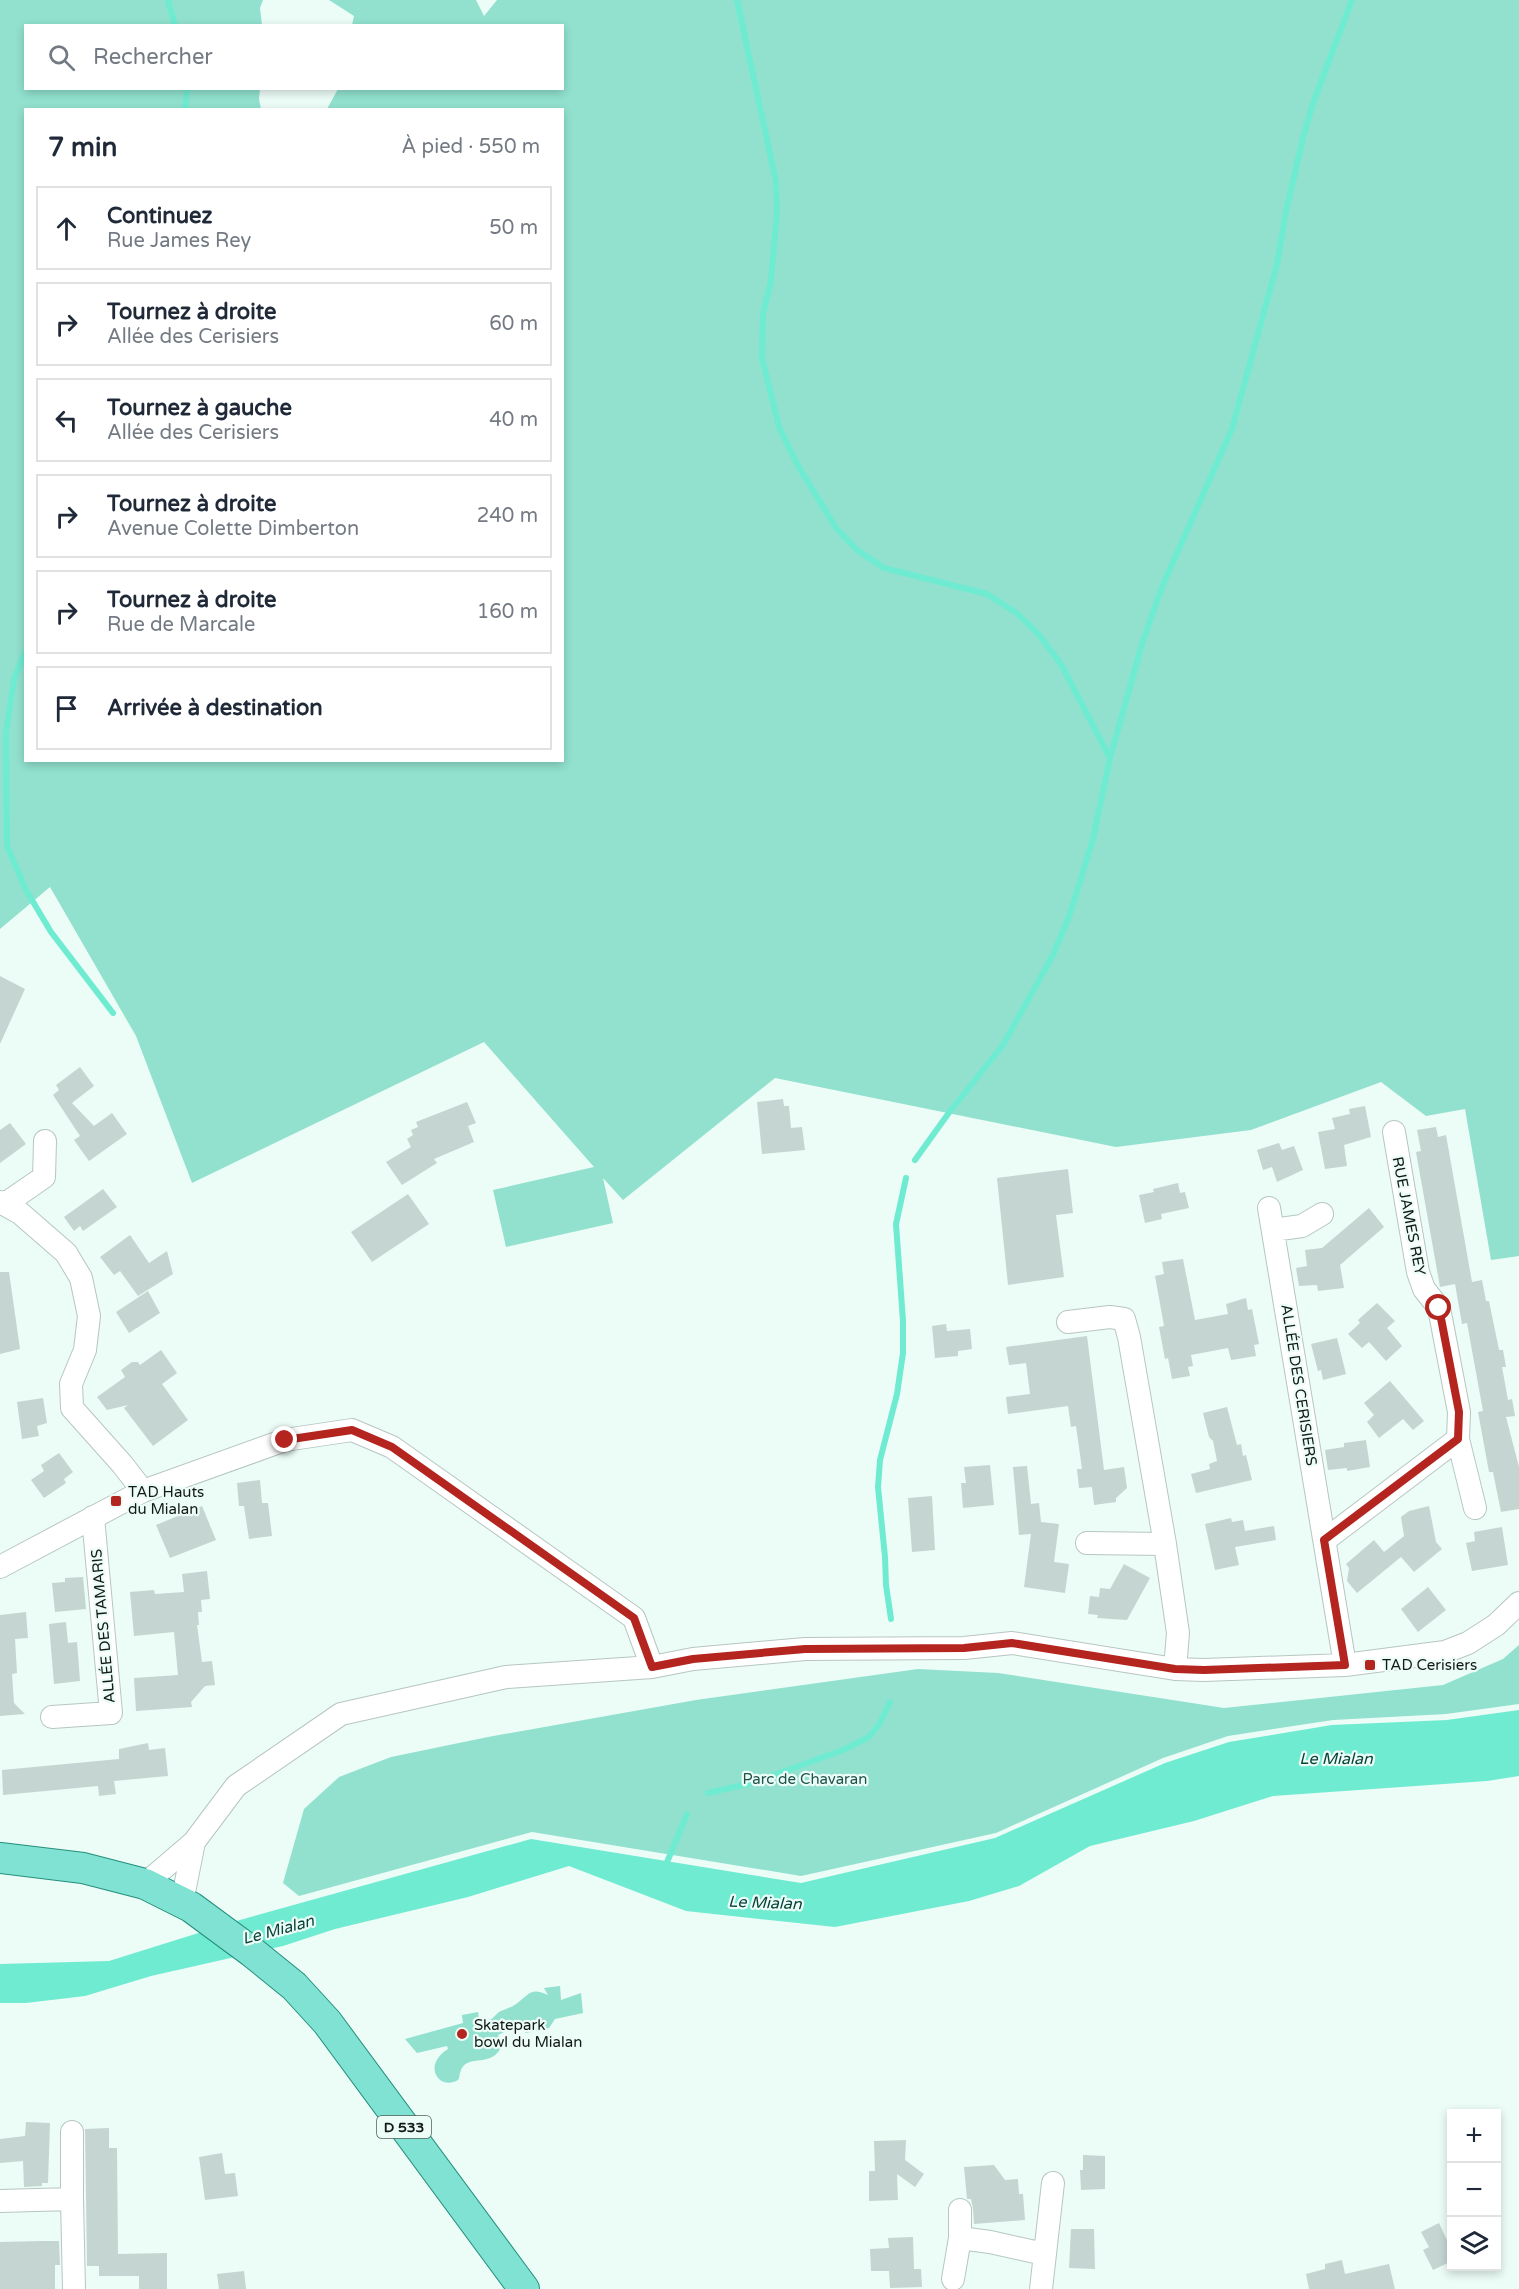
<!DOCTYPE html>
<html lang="fr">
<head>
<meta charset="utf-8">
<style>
  body { margin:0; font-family:"Varela Round",sans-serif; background:#f2f2f3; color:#1f2937 }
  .controls { position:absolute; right:18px; bottom:18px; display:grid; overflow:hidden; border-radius:0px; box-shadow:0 3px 9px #0003 }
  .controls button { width:54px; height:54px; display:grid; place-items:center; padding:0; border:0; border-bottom:2px solid #e0e1e3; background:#fff; color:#1f2937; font:30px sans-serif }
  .stop { position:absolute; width:18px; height:18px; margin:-14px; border:4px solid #b52520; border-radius:50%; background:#fff }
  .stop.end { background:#b52520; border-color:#fff; box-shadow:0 2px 6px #0008 }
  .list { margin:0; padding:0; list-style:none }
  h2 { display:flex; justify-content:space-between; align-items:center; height:78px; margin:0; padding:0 24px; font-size:26px }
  h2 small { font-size:20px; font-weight:400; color:#747a83 }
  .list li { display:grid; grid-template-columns:39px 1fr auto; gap:18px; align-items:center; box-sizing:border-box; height:84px; margin:0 12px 12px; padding:0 12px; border:2px solid #e0e1e3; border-radius:0px }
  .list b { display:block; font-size:22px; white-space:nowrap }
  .list p { margin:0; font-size:20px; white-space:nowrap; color:#747a83 }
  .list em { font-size:20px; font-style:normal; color:#747a83 }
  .icon { flex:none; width:33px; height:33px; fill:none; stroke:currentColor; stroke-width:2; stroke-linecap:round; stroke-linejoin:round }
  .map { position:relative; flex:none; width:1519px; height:2289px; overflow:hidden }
  .search { position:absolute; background:#fff; box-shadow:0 3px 9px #0003; left:24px; top:24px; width:540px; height:66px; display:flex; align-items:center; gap:15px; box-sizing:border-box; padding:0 21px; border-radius:0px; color:#747a83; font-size:22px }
  .panel { position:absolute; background:#fff; box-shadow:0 3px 9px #0003; left:24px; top:108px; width:540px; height:654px; border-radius:0px }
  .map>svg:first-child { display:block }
  .green { fill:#91e1ce }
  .water { fill:#6febd1 }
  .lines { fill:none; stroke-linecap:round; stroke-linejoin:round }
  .stream { stroke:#6febd1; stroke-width:6 }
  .building { fill:#c5d5d1 }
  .minor-casing { stroke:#b6c6c2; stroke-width:24 }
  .major-casing { stroke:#238f7d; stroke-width:32 }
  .minor { stroke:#fff; stroke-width:22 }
  .major { stroke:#80e2d2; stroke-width:30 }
  .route { stroke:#b52520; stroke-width:8 }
  .poi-dot { fill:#b52520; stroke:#ecfcf7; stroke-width:2 }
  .labels { text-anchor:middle; stroke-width:4.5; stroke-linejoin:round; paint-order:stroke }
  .shield { fill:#ecfcf7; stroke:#545d5a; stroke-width:1.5 }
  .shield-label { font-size:14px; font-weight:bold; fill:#131917 }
  .street-label { font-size:15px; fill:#131917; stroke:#ecfcf7 }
  .poi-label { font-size:15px; fill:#131917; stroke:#ecfcf7; text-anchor:start }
  .park-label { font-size:15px; fill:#1e5349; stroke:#ecfcf7 }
  .water-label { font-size:16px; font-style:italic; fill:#0a4339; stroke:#ecfcf7 }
</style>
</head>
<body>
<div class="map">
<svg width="1519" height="2289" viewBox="0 0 1519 2289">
  <rect width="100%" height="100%" fill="#ecfcf7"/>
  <!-- green -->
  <path class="green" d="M0,0H263L260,8L262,25L26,26V88L260,89L259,99L261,109L26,110V760H562V110L327,109L338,89L562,88V26L352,25L354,16L329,0H476L484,16L497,0H1519V1256L1491,1260L1465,1109L1426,1116L1381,1082L1251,1130L1116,1147L775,1078L623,1200L603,1178L613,1223L506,1247L493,1190L594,1167L484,1042L192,1183L136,1036L50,887L0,929Z
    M1519,1645V1704L1446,1714L1333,1720L1228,1736L1163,1758L996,1833L801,1876L532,1832L299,1896L283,1883L304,1809L339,1777L391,1757L488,1737L696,1700L918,1669L998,1673L1224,1708L1443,1685L1503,1659Z
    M560,1986L561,2000L581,1993L583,2013L555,2019L549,2028L526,2033L517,2026L498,2035L502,2045C493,2069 468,2053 461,2070C459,2074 460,2077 458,2080C440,2091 421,2066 448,2049L447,2046L417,2053L405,2039L463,2023L462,2015L478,2012L479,2019C490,2024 491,2019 499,2012C504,2009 511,2008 516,2004C530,1994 530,1987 548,1995L544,1988Z"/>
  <!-- water -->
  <path class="water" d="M1519,1710V1776L1487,1781L1273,1796L1194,1821L1090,1846L1019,1886L969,1901L835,1927L686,1911L569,1866L468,1897L335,1929L283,1946L151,1976L85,1996L26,2003H0V1964L109,1961L240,1920L531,1839L801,1883L995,1838L1165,1763L1229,1742L1332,1725L1447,1720Z"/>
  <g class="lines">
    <!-- stream -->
    <path class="stream" d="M168,0L175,26
      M737,0L776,182L777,213L771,280L763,314L762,358L779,427L797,464L836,528L857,550L884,568L987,594L1018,614L1040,636L1062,666L1110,758
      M185,110L187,88
      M26,650L14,679L6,733L7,846L26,890L51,932L113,1013
      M915,1160L948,1114L1003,1045L1053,955L1070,914L1093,839L1110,758L1142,644L1162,587L1232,429L1277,264L1286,211L1303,138L1313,103L1352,0
      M891,1619L886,1585L885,1557L878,1487L880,1460L897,1394L903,1353V1321L896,1224L906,1178
      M708,1793L752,1783L843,1750L869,1737L880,1723L890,1702
      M665,1867L687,1814"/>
  </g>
  <!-- building -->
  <path class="building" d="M0,976L25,989L0,1044Z
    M80,1067L94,1086L72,1103L94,1126L112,1113L127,1134L89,1161L74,1140L80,1136L53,1095L59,1090L56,1085Z
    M783,1099L784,1106H789L791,1128L802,1127L805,1150L762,1154L757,1102Z
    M467,1102L476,1123L468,1126L474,1142L434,1159L437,1163L402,1185L386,1162L411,1147L407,1139L413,1135L411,1130L418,1127L416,1122Z
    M1365,1106L1371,1137L1344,1145L1347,1166L1325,1169L1318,1132L1335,1129L1332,1118L1350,1114L1349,1109Z
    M10,1123L26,1144L0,1163V1130Z
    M1436,1127L1438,1137L1446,1135L1472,1282L1482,1280L1486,1301H1489L1499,1350H1503L1506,1367H1502L1508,1400L1512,1399L1515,1416L1506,1417L1519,1467V1509L1501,1512L1493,1472H1489L1478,1412L1483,1411L1467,1323L1462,1324L1455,1284L1440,1287L1416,1152L1421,1151L1417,1130Z
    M1279,1143L1282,1150L1294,1146L1303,1170L1277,1182L1272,1167L1263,1170L1257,1150Z
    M1068,1169L1073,1213L1056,1215L1064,1277L1008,1285L997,1178Z
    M1178,1183L1180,1193L1185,1192L1189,1208L1161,1214L1162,1219L1145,1223L1139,1195L1154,1192L1153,1189Z
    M103,1189L117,1207L83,1231L80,1226L74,1231L64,1217Z
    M408,1194L429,1224L372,1262L351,1232Z
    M1369,1208L1384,1227L1340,1265L1344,1288L1318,1291L1317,1285L1299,1286L1296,1268L1307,1266L1305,1250L1322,1248Z
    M130,1235L149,1263L167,1251L173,1274L138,1296L120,1271L114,1275L100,1257Z
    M1183,1259L1195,1320L1228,1314L1226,1304L1246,1298L1248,1310L1252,1309L1259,1344L1254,1345L1256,1356L1231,1360L1228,1348L1191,1355L1193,1366L1188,1367L1190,1376L1172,1379L1168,1358L1165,1359L1159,1327L1164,1326L1155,1276L1164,1274L1162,1262Z
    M0,1272H9L20,1349L0,1354Z
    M148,1291L160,1313L129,1333L116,1312Z
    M1377,1303L1395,1321L1387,1328L1402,1346L1386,1361L1369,1342L1362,1348L1348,1334L1360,1323L1358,1320Z
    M946,1324L947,1331L970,1329L972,1349L958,1351V1356L935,1358L932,1326Z
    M1087,1336L1104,1470L1124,1467L1127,1488L1116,1498V1502L1094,1505L1092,1487L1079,1488L1077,1469H1082L1076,1426L1071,1427L1068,1406L1008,1414L1006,1397L1030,1394L1026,1363L1009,1365L1006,1347Z
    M1337,1338L1346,1374L1323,1380L1321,1370L1318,1371L1311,1344Z
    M161,1350L177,1373L162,1384L188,1420L153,1446L124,1408L128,1405L107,1410L97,1397L125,1377L121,1370L132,1362H138L140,1365Z
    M1390,1381L1424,1421L1413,1430L1403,1419L1379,1438L1367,1422L1374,1415L1364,1403Z
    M43,1398L47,1423L37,1426L39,1436L22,1439L17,1402Z
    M1227,1407L1237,1445L1241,1444L1243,1456L1246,1455L1252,1480L1196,1493L1191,1474L1210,1469L1209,1464L1217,1461L1213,1441L1209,1437L1203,1413Z
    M1366,1440L1370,1467L1347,1471V1468L1328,1470L1325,1450L1344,1447V1443Z
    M59,1453L73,1472L64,1479L66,1483L44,1498L31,1480L44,1471L41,1465Z
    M990,1465L994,1505L963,1508L961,1483H966L964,1467Z
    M1027,1466L1031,1504L1039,1503L1041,1522L1059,1524L1054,1562L1069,1564L1065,1593L1024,1587L1031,1534L1019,1535L1013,1467Z
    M260,1480L262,1503H268L272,1536L249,1539L244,1506H239L237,1483Z
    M932,1496L935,1550L912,1552L908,1498Z
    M202,1506L216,1540L170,1558L156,1525Z
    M1429,1506L1436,1542L1442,1549L1414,1572L1401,1557L1357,1593L1347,1581L1349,1568L1346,1564L1374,1540L1384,1552L1404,1536L1401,1517L1409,1511Z
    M1231,1518L1232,1522L1243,1520L1245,1531L1274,1526L1276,1540L1235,1547L1239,1565L1215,1570L1205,1524Z
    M1502,1527L1508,1565L1472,1571L1466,1543L1475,1541L1474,1532Z
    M1124,1564L1150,1578L1127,1620L1097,1618L1098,1615L1088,1614L1090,1596L1099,1597L1100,1588L1110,1589Z
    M207,1571L210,1599L201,1600L202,1612H198L199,1625H197L202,1662L212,1661L215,1685L205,1686L191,1702L192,1707L136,1711L134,1678L178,1675L174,1632L134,1636L130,1592L154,1590L155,1594L184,1592L182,1574Z
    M83,1577L86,1609L55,1612L52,1583L65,1582V1578Z
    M1428,1587L1446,1610L1418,1632L1401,1609Z
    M26,1612L28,1638L15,1639L17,1673L12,1674L14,1703L25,1714L0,1716V1615Z
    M66,1622L68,1643L77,1642L80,1681L54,1684L49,1624Z
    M148,1743L149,1750L165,1748L168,1776L114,1781L116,1794L99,1796L98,1786L3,1795L2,1770L119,1759V1749Z
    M26,2122L50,2123L48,2183H42V2186L24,2187L23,2161L0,2163V2139L25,2136Z
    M109,2128V2148H117L118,2254L167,2253V2289H139V2276H99V2266H87L85,2129Z
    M906,2140L905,2160L924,2174L915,2187L897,2174L898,2200L869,2201V2171H875L874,2141Z
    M222,2153L225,2174L235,2173L238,2196L205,2200L199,2157Z
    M1083,2155L1105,2156V2189L1081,2190L1080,2170H1083Z
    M994,2165L1005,2180L1018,2179L1019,2194H1023L1025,2220L974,2224L973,2209L971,2199H967L964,2167Z
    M1439,2223L1452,2251V2261L1433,2270L1423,2250L1429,2247L1421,2232Z
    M1071,2229H1094L1095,2269L1069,2268Z
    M913,2237L914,2269H921L922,2287L890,2288L889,2271H871L870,2249L889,2248L888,2238Z
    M42,2241H59L60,2265H55V2289H0V2242Z
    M1342,2260L1345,2274L1389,2264L1395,2289H1309L1306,2274L1325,2269V2264Z
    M244,2271L246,2289H219L217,2274Z"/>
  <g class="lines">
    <!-- minor casing -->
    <g class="minor-casing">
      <path id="minor" d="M1394,1132L1418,1272L1424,1289L1439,1308L1459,1412L1458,1439L1475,1508
        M0,1202L20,1213L66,1253L81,1278L89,1316L85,1350L71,1384L72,1408L122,1464L143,1491
        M5,1204L44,1177L45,1141
        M1269,1208L1345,1665
        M1273,1230L1302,1226L1322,1214
        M1068,1322L1110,1317L1124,1319L1129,1337L1165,1544L1178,1633L1175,1669
        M1325,1540L1458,1439
        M1087,1543L1165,1544
        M0,1567L143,1491L285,1440L352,1430L392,1447L634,1618L652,1667
        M52,1717L111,1713L93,1517
        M145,1884L194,1842L236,1786L341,1714L506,1677L652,1667L693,1659L805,1649L964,1648L1012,1643L1175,1669L1204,1670L1345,1665L1445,1652L1468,1643L1496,1625L1519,1603
        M182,1902L194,1842
        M72,2199V2132
        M0,2201L72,2199L74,2289
        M960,2238L990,2242L1044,2254
        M953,2279L960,2238V2210
        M1041,2289L1053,2183"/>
    </g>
    <!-- major casing -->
    <g class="major-casing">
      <path id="major" d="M0,1858L83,1868L145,1884L191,1907L252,1952L294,1986L327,2022L524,2289"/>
    </g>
    <!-- minor -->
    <use href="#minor" class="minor"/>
    <!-- major -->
    <use href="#major" class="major"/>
  </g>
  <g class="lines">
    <!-- route -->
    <path class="route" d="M285,1440L352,1430L392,1447L634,1618L652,1667L693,1659L805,1649L964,1648L1012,1643L1175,1669L1204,1670L1345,1665L1324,1540L1458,1439L1459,1412L1439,1308"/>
  </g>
  <!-- markers -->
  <g class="poi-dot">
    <rect x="110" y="1495" width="12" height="12" rx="3"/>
    <rect x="1364" y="1659" width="12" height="12" rx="3"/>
    <circle cx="462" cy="2034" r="6"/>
  </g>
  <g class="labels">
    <!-- shield labels -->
    <rect class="shield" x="377" y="2116" width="54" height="22" rx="4.5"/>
    <g class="shield-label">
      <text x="404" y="2132">D 533</text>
    </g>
    <!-- street labels -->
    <g class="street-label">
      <text transform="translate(1409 1216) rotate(79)" y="5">RUE JAMES REY</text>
      <text transform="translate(1299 1385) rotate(81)" y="5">ALLÉE DES CERISIERS</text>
      <text transform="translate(103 1626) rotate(-95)" y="5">ALLÉE DES TAMARIS</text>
    </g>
    <!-- poi labels -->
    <g class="poi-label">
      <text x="128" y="1497">TAD Hauts<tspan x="128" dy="17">du Mialan</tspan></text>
      <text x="1382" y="1670">TAD Cerisiers</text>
      <text x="474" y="2030">Skatepark<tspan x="474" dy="17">bowl du Mialan</tspan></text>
    </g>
    <!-- park labels -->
    <g class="park-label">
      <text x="805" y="1784">Parc de Chavaran</text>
    </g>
    <!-- water labels -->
    <g class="water-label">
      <text x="1336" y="1764">Le Mialan</text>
      <text transform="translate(765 1902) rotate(2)" y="6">Le Mialan</text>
      <text transform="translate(278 1929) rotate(-15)" y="6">Le Mialan</text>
    </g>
  </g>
</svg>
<div class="controls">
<button>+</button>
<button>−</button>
<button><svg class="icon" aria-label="layers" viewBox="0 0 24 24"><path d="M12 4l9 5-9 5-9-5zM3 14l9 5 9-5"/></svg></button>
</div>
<div class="stop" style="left:1439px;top:1308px"></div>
<div class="stop end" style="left:285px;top:1440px"></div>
<div class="search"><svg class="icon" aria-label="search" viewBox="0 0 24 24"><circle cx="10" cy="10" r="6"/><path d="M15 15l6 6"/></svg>Rechercher</div>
<section class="panel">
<h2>7 min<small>À pied · 550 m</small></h2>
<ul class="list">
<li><svg class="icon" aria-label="ahead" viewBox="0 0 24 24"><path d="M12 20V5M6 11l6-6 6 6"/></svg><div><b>Continuez</b><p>Rue James Rey</p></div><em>50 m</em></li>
<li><svg class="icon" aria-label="right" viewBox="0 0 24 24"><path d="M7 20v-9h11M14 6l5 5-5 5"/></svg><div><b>Tournez à droite</b><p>Allée des Cerisiers</p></div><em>60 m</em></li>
<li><svg class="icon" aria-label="left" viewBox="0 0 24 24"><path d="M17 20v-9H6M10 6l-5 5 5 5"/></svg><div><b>Tournez à gauche</b><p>Allée des Cerisiers</p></div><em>40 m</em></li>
<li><svg class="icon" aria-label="right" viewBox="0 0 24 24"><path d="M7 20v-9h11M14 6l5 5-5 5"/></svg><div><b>Tournez à droite</b><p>Avenue Colette Dimberton</p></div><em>240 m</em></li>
<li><svg class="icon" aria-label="right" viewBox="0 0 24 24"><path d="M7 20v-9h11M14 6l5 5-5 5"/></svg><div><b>Tournez à droite</b><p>Rue de Marcale</p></div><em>160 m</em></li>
<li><svg class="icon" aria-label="arrive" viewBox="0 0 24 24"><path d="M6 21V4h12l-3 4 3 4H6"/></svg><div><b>Arrivée à destination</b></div></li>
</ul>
</section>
</div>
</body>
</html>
